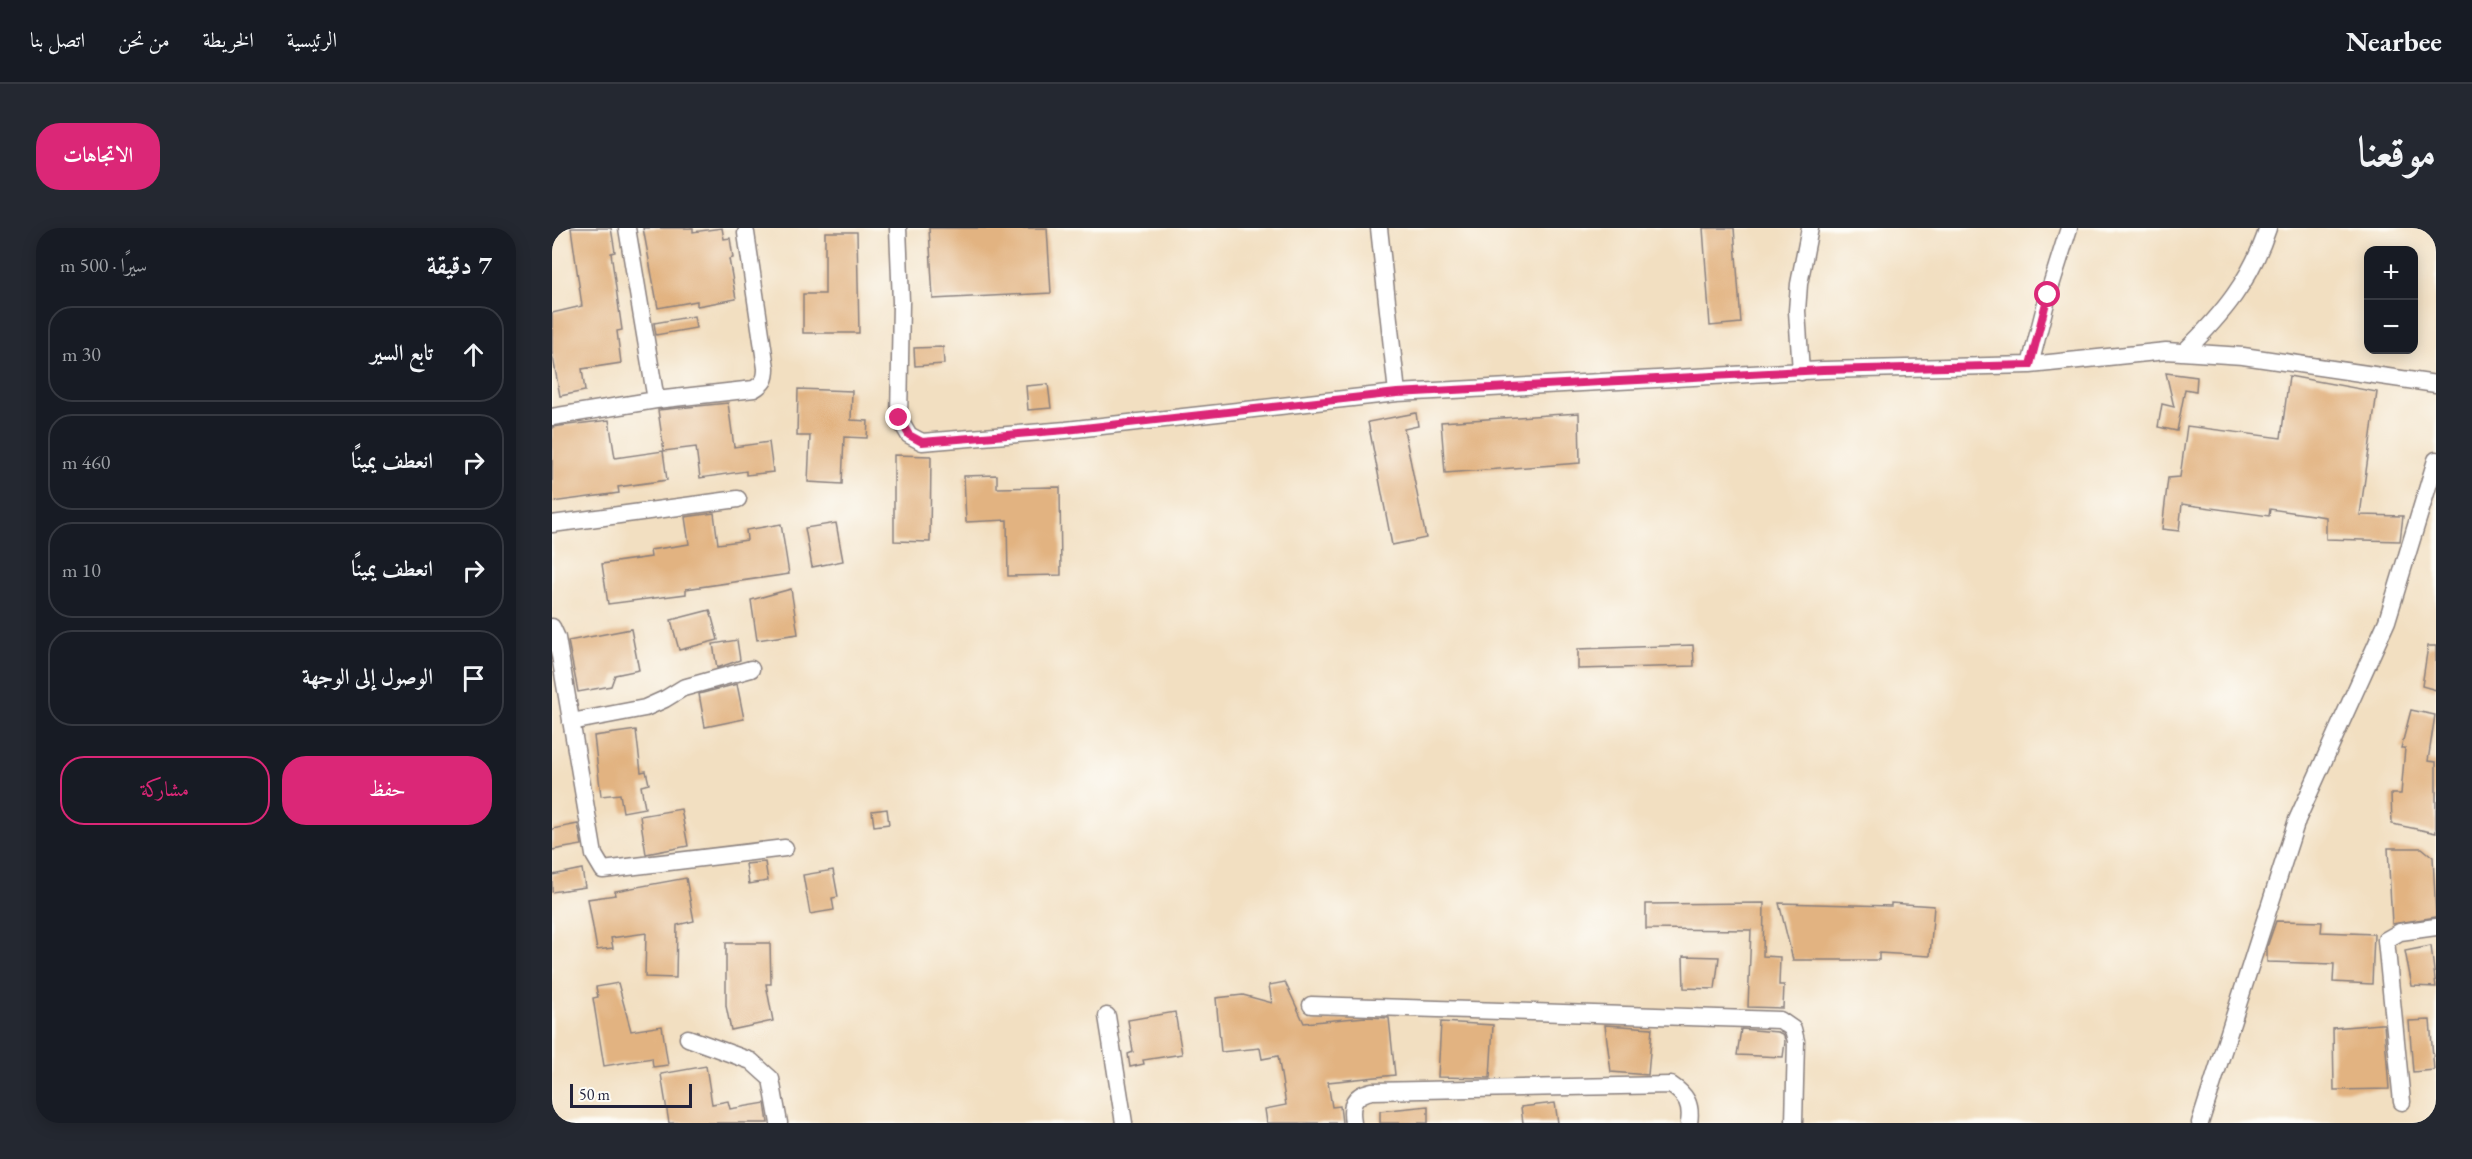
<!DOCTYPE html>
<html lang="ar">
<head>
<meta charset="utf-8">
<style>
  body { margin:0; font-family:"EB Garamond",Amiri,serif; background:#242831; color:#f1f3f6; direction:rtl }
  .controls { position:absolute; right:18px; top:18px; display:grid; overflow:hidden; border-radius:12px; box-shadow:0 3px 15px #0003 }
  .controls button { width:54px; height:54px; display:grid; place-items:center; padding:0; border:0; border-bottom:2px solid #363941; background:#171b24; color:#f1f3f6; font:30px sans-serif }
  .scale { position:absolute; left:18px; bottom:15px; width:122px; box-sizing:border-box; padding-left:6px; border:3px solid #22223b; border-top:0; font-size:16px; line-height:21px; white-space:nowrap; color:#22223b; -webkit-text-stroke:4px #fdfcf7; paint-order:stroke }
  .stop { position:absolute; width:18px; height:18px; margin:-14px; border:4px solid #db2777; border-radius:50%; background:#fff }
  .stop.end { background:#db2777; border-color:#fff; box-shadow:0 2px 6px #0008 }
  .list { margin:0; padding:0; list-style:none }
  h2 { display:flex; justify-content:space-between; align-items:center; height:78px; margin:0; padding:0 24px; font-size:26px }
  h2 small { font-size:20px; font-weight:400; color:#9ea1a6 }
  .list li { display:grid; grid-template-columns:39px 1fr auto; gap:18px; align-items:center; box-sizing:border-box; height:96px; margin:0 12px 12px; padding:0 12px; border:2px solid #363941; border-radius:24px }
  .list b { display:block; font-size:22px; white-space:nowrap }
  .list em { font-size:20px; font-style:normal; color:#9ea1a6 }
  .actions { display:flex; gap:12px; padding:18px 24px }
  .actions a { flex:1; padding:14px 0; border:2px solid #db2777; border-radius:24px; text-align:center; font-size:21px; color:#db2777 }
  .actions .main { background:#db2777; color:#fff }
  .icon { flex:none; width:33px; height:33px; fill:none; stroke:currentColor; stroke-width:2; stroke-linecap:round; stroke-linejoin:round }
  .map { position:relative; flex:none; width:1884px; height:895px; overflow:hidden; direction:ltr; border-radius:24px }
  header { display:flex; align-items:center; gap:36px; box-sizing:border-box; height:84px; padding:0 30px; background:#171b24; border-bottom:2px solid #363941 }
  header strong { font-size:28px }
  nav { display:flex; gap:33px; margin-inline-start:auto; font-size:21px }
  .intro { display:flex; align-items:center; justify-content:space-between; box-sizing:border-box; height:144px; padding:0 36px }
  h1 { margin:0; font-size:42px }
  .button { padding:15px 27px; border-radius:24px; background:#db2777; color:#fff; font-size:21px; font-weight:700 }
  main { display:flex; gap:36px; padding:0 36px }
  aside { flex:1; background:#171b24; border-radius:24px; box-shadow:0 3px 15px #0003 }
  .map>svg:first-child { display:block }
  .building { fill:#e2b381 }
  .lines { fill:none; stroke-linecap:round; stroke-linejoin:round }
  .minor-casing { stroke:#8a807e; stroke-width:19 }
  .minor { stroke:#fff; stroke-width:16 }
  .route { stroke:#db2777; stroke-width:8 }
</style>
</head>
<body>
<header>
<strong>Nearbee</strong>
<nav><a>الرئيسية</a><a>الخريطة</a><a>من نحن</a><a>اتصل بنا</a></nav>
</header>
<div class="intro"><h1>موقعنا</h1><a class="button">الاتجاهات</a></div>
<main>
<div class="map">
<svg width="1884" height="895" viewBox="0 0 1884 895">
  <rect width="100%" height="100%" fill="#fdfcf7"/>
  <filter id="ink" filterUnits="userSpaceOnUse"><feTurbulence type="fractalNoise" baseFrequency=".0167" numOctaves="2"/><feDisplacementMap in="SourceGraphic" scale="12" xChannelSelector="R" yChannelSelector="G"/><feConvolveMatrix kernelMatrix="1 2 1 2 8 2 1 2 1" color-interpolation-filters="sRGB"/></filter>
  <filter id="wash" filterUnits="userSpaceOnUse"><feTurbulence type="fractalNoise" baseFrequency=".008" numOctaves="4" result="noise"/><feDisplacementMap in="SourceGraphic" scale="24" xChannelSelector="R" yChannelSelector="G"/><feGaussianBlur stdDeviation="1.35" result="paint"/><feColorMatrix in="noise" values="0 0 0 0 0 0 0 0 0 0 0 0 0 0 0 0 0 1.4 0 .05"/><feComposite in="paint" operator="in"/></filter>
  <g filter="url(#wash)">
    <rect width="100%" height="100%" fill="#f2dfc1"/>
    <g id="blocks">
      <!-- building -->
      <path class="building" d="M19,0H59L63,24L59,25L70,102L65,103L69,135L30,141L33,163L8,168L0,124V85L30,78Z
        M91,0H141V4L170,0L172,11L178,10L181,30L177,31L184,71L145,78V73L106,80Z
        M377,0H495L499,65L381,71Z
        M1151,0H1182L1189,95L1158,98Z
        M273,4H305L307,105H251V66H273Z
        M142,88L144,100L104,107L102,95Z
        M391,119L392,136L363,138L362,120Z
        M1614,145L1645,149L1644,163L1633,161L1625,203L1606,199L1610,176L1622,179Z
        M1737,148L1825,164L1808,287L1851,288L1848,313L1774,311V289L1718,281L1717,288L1630,276L1627,303L1610,301L1616,250L1628,249L1635,198L1729,210Z
        M496,156L499,180L476,182L474,158Z
        M246,161L300,163L299,192L316,193L315,210L292,209L290,256L256,254L258,208H245Z
        M176,175L182,219L217,214L221,244L194,247V243L148,250L144,219L112,223L106,182Z
        M864,185L866,198L852,201L874,310L840,317L816,194Z
        M1027,185L1028,235L893,245L889,194Z
        M57,192L63,230L111,223L115,252L66,259L67,265L0,274V199Z
        M342,227L379,228L378,314L342,313Z
        M445,247V260L508,259L509,347L456,348L455,292L414,294L412,248Z
        M162,285L166,316L195,312L194,302L229,296L237,346L134,361V366L56,376L50,336L99,329L98,322L137,316L133,289Z
        M284,295L291,333L260,339L253,300Z
        M239,361L246,406L205,412L199,372Z
        M158,382L166,412L127,422L119,392Z
        M79,401L87,442L63,447L59,458L26,464L16,413Z
        M185,412L188,432L165,440L161,416Z
        M1141,417L1142,438L1026,441V421Z
        M1876,418H1884V462L1870,458Z
        M185,456L192,491L153,499L147,466Z
        M1859,482L1883,487L1876,533L1884,534V605L1840,596L1839,566H1849L1853,520H1849Z
        M84,502L89,544L94,543L97,556L89,558L93,580L71,584L68,566L49,568L42,508Z
        M129,581L136,618L94,626L88,588Z
        M335,581L337,596L322,598L320,583Z
        M26,596L30,617L0,622V601Z
        M1836,620H1870L1881,629L1884,689L1840,696Z
        M213,634L216,653L197,656L194,636Z
        M30,641L33,659L0,664V647Z
        M281,642L286,669L280,670L282,682L258,686L251,647Z
        M134,650L142,693L125,697L124,750L93,749L94,705L59,710L61,720L45,722L36,671L64,667L63,663Z
        M1212,675L1211,728L1228,729L1227,757H1232L1231,780L1196,779L1199,702L1094,701V676Z
        M1227,675L1339,678V675L1382,678L1378,728L1327,725V732H1241Z
        M1724,693L1770,694L1769,704L1822,706L1820,756L1781,754L1782,736L1715,734V719Z
        M174,715H218L219,756H214L221,793L179,802L174,778Z
        M1879,718L1884,759L1860,758L1853,723Z
        M1131,728L1167,729L1163,761L1132,760Z
        M733,754L752,795L813,789L837,790L843,847L776,854L780,879L788,878L790,895H715L713,881L734,877L726,828L710,831L708,820L669,824L664,770L691,767L720,775L717,757Z
        M66,755L79,803L110,798L116,837L101,839L100,830L52,838L41,770L46,769L44,759Z
        M623,784L630,826L591,832L592,836L578,839L576,826L581,824L576,792Z
        M1878,792L1882,842L1861,844L1857,793Z
        M889,794L941,797L938,850L886,849Z
        M1828,796H1832L1837,861L1782,862L1781,800Z
        M1053,797L1100,800L1096,847L1059,844Z
        M1189,801L1226,804L1232,807L1233,814L1231,829L1185,827Z
        M154,838L160,876L176,873L178,881L213,875L216,895H117L109,846Z
        M1003,875L1006,895H971L969,879Z
        M876,878V895H828V883Z"/>
    </g>
  </g>
  <g filter="url(#ink)">
    <use href="#blocks" fill-opacity="0" stroke="#8a807e" stroke-width="1.5"/>
    <g class="lines">
      <!-- minor casing -->
      <g class="minor-casing">
        <path id="minor" d="M75,0L104,172
          M346,0L349,74L347,190L357,207L370,214L514,202L845,165
          M827,0L845,165L1271,142L1478,137L1614,123L1691,128L1884,156
          M1632,124C1671,86 1699,52 1716,0
          M1478,137L1496,67L1517,0
          M1249,144L1245,83L1247,56L1258,0
          M0,189L104,172L202,161C212,155 214,151 214,140L194,5
          M0,296L186,271
          M0,399L5,410L42,627L51,642L233,620
          M19,494L93,480L113,471L131,460L199,441
          M759,777L1228,792L1241,801L1244,813L1242,895
          M555,788L572,895
          M136,810L199,833L219,851L227,895
          M1850,874L1834,712L1848,704L1884,699
          M801,895C798,877 801,867 820,863L1119,857C1134,867 1140,876 1137,895
          M1648,895L1745,592L1835,393L1884,232"/>
      </g>
      <!-- minor -->
      <use href="#minor" class="minor"/>
    </g>
  </g>
  <g class="lines" filter="url(#ink)">
    <!-- route -->
    <path class="route" d="M347,190L357,207L370,214L514,202L845,165L1271,142L1478,137L1496,67"/>
  </g>
</svg>
<div class="controls">
<button>+</button>
<button>−</button>
</div>
<div class="scale">50 m</div>
<div class="stop" style="left:1496px;top:67px"></div>
<div class="stop end" style="left:347px;top:190px"></div>
</div>
<aside>
<h2>7 دقيقة<small>سيرًا · 500 m</small></h2>
<ul class="list">
<li><svg class="icon" aria-label="ahead" viewBox="0 0 24 24"><path d="M12 20V5M6 11l6-6 6 6"/></svg><div><b>تابع السير</b></div><em>30 m</em></li>
<li><svg class="icon" aria-label="right" viewBox="0 0 24 24"><path d="M7 20v-9h11M14 6l5 5-5 5"/></svg><div><b>انعطف يمينًا</b></div><em>460 m</em></li>
<li><svg class="icon" aria-label="right" viewBox="0 0 24 24"><path d="M7 20v-9h11M14 6l5 5-5 5"/></svg><div><b>انعطف يمينًا</b></div><em>10 m</em></li>
<li><svg class="icon" aria-label="arrive" viewBox="0 0 24 24"><path d="M6 21V4h12l-3 4 3 4H6"/></svg><div><b>الوصول إلى الوجهة</b></div></li>
</ul>
<div class="actions"><a class="main">حفظ</a><a>مشاركة</a></div>
</aside>
</main>
</body>
</html>
